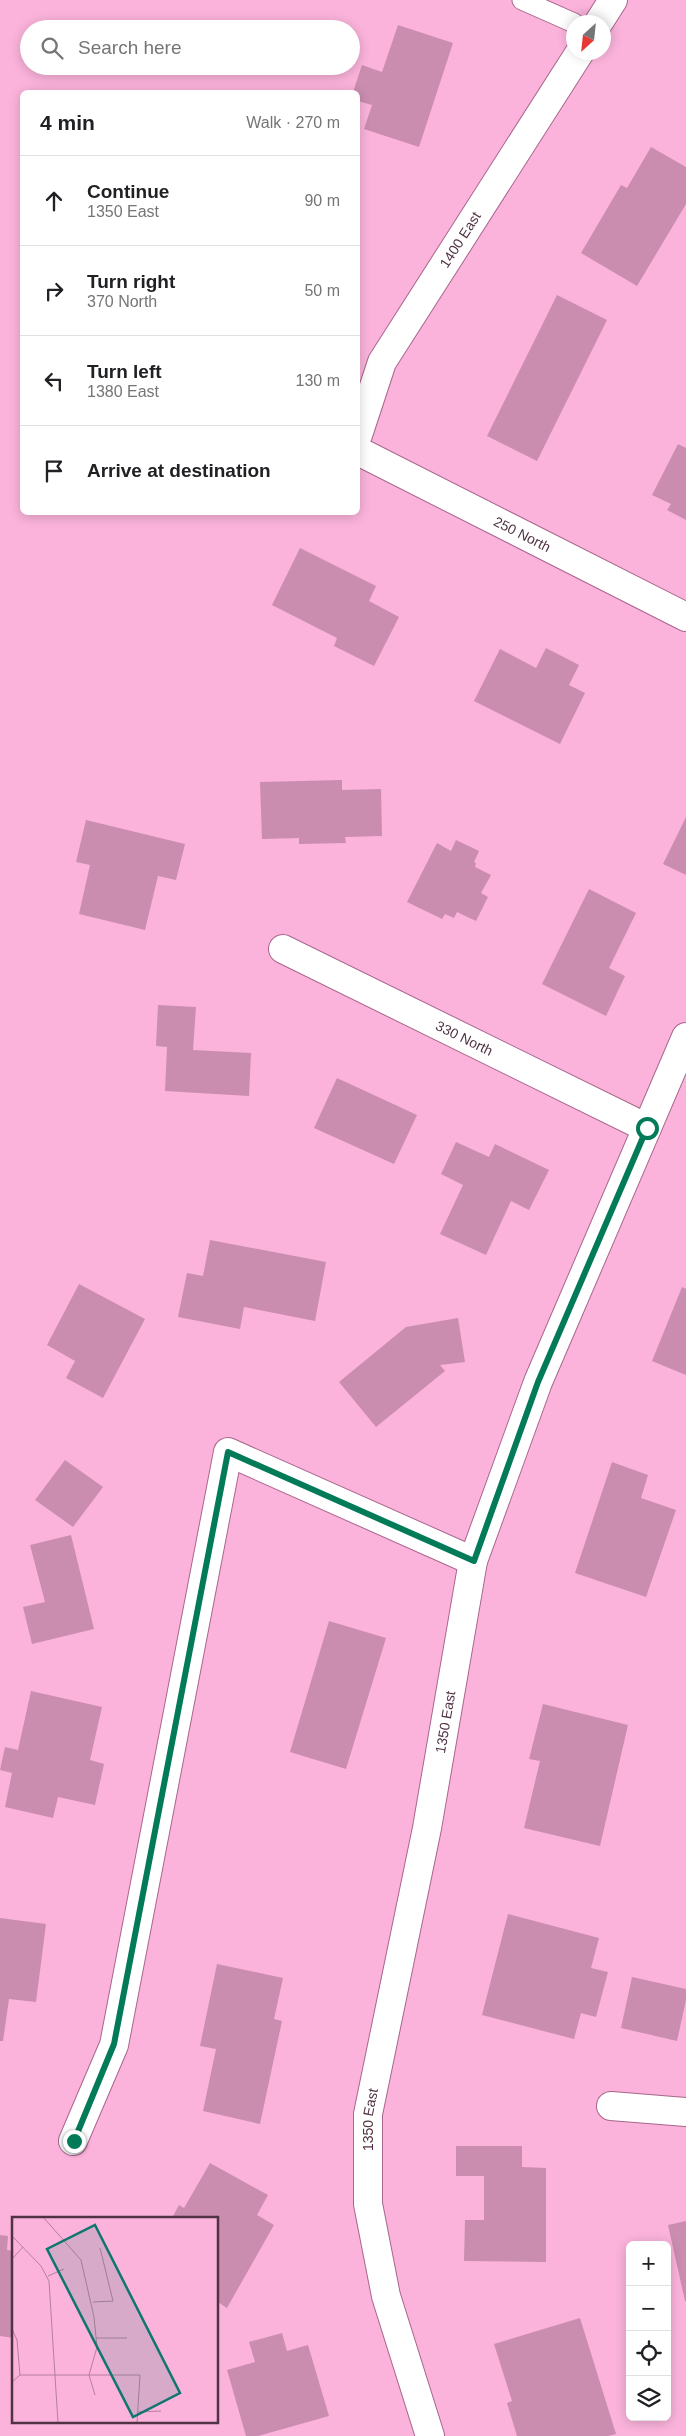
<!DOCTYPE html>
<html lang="en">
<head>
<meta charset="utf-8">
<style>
  body { margin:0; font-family:Arial,sans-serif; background:#f6f6f6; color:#202124 }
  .controls { position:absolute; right:15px; bottom:15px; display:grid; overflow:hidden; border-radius:8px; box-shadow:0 2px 12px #0003 }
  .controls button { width:45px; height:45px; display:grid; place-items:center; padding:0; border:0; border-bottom:1px solid #e0e0e0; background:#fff; color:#202124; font:25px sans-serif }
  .compass { position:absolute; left:566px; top:15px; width:45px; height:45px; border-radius:50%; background:#fff; box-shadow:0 2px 12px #0003; rotate:207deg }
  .stop { position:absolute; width:15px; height:15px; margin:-11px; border:4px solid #047b58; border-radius:50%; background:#fff }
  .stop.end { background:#047b58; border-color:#fff; box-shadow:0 1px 5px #0008 }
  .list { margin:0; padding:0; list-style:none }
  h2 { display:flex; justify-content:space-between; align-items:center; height:65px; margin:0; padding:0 20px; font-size:21px }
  h2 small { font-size:16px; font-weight:400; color:#757577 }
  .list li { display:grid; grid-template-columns:32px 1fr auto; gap:15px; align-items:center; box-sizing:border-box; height:90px; padding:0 20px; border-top:1px solid #e0e0e0 }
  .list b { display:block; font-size:19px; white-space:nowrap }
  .list p { margin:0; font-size:16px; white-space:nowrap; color:#757577 }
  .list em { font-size:16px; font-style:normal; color:#757577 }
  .icon { flex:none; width:28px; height:28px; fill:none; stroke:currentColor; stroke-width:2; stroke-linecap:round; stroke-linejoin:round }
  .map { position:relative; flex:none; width:686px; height:2436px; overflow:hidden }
  .search { position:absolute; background:#fff; box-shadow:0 2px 12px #0003; left:20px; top:20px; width:340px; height:55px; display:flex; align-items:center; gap:12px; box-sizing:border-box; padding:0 18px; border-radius:28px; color:#757577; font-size:19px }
  .panel { position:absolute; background:#fff; box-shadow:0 2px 12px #0003; left:20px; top:90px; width:340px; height:425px; border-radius:8px }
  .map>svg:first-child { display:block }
  .building { fill:#ca8daf }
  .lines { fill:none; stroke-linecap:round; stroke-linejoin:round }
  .lane-casing { stroke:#a8668c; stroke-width:21 }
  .street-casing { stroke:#a8668c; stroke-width:30 }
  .lane { stroke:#fff; stroke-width:19 }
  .street { stroke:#fff; stroke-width:28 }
  .route { stroke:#047b58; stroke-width:6 }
  .labels { text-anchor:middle; stroke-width:4; stroke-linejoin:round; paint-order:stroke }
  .street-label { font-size:14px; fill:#4f3243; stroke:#fbb3db }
  .inset-road { fill:none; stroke:#b67f9e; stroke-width:1 }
  .view { fill:#0f766e; fill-opacity:0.15; stroke:#0f766e; stroke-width:2.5 }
  .inset-edge { fill:none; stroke:#4f3243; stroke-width:2.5 }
</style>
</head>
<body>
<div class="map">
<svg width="686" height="2436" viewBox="0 0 686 2436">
  <rect width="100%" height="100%" fill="#fbb3db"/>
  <!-- building -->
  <path class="building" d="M398,25L453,43L419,147L364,129L372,105L358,101V92H353L362,65L382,72Z
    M651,147L686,167V204L637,286L581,253L621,185L627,188Z
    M557,295L607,320L537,461L487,436Z
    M678,444L686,448V520L667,510L671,504L652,495Z
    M300,548L376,586L369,601L399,617L374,666L334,646L337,638L272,605Z
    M546,648L579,665L569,685L585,693L560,744L474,701L500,649L536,668Z
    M342,780V790L381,789L382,836L345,837L346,843L299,844V838L262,839L260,782Z
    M686,817V875L663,864Z
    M86,820L185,844L176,880L158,876L145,930L79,914L90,865L76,862Z
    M456,840L479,851L474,862L476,863L475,867L491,875L481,893L488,897L476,921L457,912L454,918L445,914L442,919L407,902L437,843L451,851Z
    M589,889L636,913L609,968L625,976L606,1016L542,984Z
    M158,1005L196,1007L193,1050L251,1053L249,1096L165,1091L167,1047L156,1046Z
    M337,1078L417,1115L394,1164L314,1128Z
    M456,1142L489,1157L495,1144L549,1170L529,1210L511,1201L486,1255L440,1234L463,1185L441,1174Z
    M210,1240L326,1262L315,1321L244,1307L240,1329L178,1317L187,1273L203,1276Z
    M79,1284L145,1319L103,1398L66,1378L75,1361L47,1345Z
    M682,1287L686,1289V1375L652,1361Z
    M458,1318L465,1362L440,1365L445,1371L376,1427L339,1382L406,1327Z
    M65,1460L103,1487L73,1527L35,1500Z
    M612,1462L648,1475L641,1498L676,1510L646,1597L575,1573Z
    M71,1535L94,1629L32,1644L23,1607L45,1602L30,1545Z
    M329,1621L386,1638L346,1769L290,1752Z
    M31,1691L102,1707L90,1760L104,1764L95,1805L58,1797L53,1818L5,1807L12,1773L0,1770L5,1747L18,1750Z
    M543,1704L628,1725L600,1846L524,1828L540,1761L529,1759Z
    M508,1914L599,1938L591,1968L608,1972L596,2017L581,2013L574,2039L482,2015Z
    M0,1918L46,1924L36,2002L9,1999L3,2041H0Z
    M217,1964L283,1978L274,2019L282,2021L260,2124L203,2111L216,2049L200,2046Z
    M632,1977L686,1989V2000L677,2041L621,2028Z
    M456,2146H522V2167L546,2168V2262L464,2261L465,2220H484V2176H456Z
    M210,2163L268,2195L257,2215L274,2225L227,2308L218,2302V2218H172L179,2205L184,2208Z
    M686,2221V2301H685L668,2225Z
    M0,2235L8,2236L7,2250L14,2251V2338L0,2336Z
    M580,2318L616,2434L608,2436H517L507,2403L512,2401L494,2344Z
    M282,2333L287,2351L308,2345L329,2416L258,2436H246L227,2370L255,2362L249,2342Z"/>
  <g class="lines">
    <!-- lane casing -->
    <g class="lane-casing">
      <path id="lane" d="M522,0L574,23"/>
    </g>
    <!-- street casing -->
    <g class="street-casing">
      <g id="street">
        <path d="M599,22L613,0"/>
        <path id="s1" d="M358,435L382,362L580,52"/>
        <path id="s2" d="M358,451L686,617"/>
        <path id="s3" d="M283,949L647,1128"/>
        <path d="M611,2106L686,2112"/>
        <path d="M73,2141L114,2045L228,1452L473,1561"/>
        <path id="s4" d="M430,2436L386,2296L368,2204V2114L427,1828L473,1561L538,1382L686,1037"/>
      </g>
    </g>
    <!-- lane -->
    <use href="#lane" class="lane"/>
    <!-- street -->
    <use href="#street" class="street"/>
  </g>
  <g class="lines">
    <!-- route -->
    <path class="route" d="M74,2141L114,2044L228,1452L474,1561L538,1382L647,1128"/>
  </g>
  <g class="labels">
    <!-- street labels -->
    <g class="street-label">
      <text dy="5" stroke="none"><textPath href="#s1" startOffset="222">1400 East</textPath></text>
      <text dy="5" stroke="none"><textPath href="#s2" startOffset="184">250 North</textPath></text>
      <text dy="5" stroke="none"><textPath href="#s3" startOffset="202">330 North</textPath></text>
      <text dy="5" stroke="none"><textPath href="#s4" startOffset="730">1350 East</textPath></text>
      <text dy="5" stroke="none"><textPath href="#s4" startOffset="325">1350 East</textPath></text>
    </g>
  </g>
  <!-- overview -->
  <g transform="translate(12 2217)">
    <rect width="206" height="206" fill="#fbb3db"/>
    <path class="inset-road" d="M31,0L69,43L82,100L85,130L77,158L83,178M0,19L29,49L37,64L46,206M0,42L11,30M36,59L52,52M81,85L101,84L88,31M0,112L5,123L8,158M84,121H115M0,165L8,158H128L125,206M126,195L149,194"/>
    <path class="view" d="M83,8L168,176L121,200L35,32Z"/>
    <rect width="206" height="206" class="inset-edge"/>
  </g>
</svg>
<div class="controls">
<button>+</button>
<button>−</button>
<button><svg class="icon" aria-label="locate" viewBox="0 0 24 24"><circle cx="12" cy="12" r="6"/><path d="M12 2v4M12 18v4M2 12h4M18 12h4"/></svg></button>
<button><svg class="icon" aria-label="layers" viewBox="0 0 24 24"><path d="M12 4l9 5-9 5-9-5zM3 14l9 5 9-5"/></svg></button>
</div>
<svg class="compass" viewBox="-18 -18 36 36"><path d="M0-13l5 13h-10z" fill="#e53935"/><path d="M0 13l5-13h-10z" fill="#757577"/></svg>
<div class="stop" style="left:647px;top:1128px"></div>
<div class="stop end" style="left:74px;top:2141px"></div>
<div class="search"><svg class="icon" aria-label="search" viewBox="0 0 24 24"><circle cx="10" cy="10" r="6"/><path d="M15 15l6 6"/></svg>Search here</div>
<section class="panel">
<h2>4 min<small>Walk · 270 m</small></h2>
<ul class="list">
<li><svg class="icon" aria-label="ahead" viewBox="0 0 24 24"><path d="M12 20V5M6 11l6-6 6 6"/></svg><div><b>Continue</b><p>1350 East</p></div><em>90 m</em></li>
<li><svg class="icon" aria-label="right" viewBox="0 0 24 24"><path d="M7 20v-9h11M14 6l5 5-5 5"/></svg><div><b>Turn right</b><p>370 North</p></div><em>50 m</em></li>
<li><svg class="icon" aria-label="left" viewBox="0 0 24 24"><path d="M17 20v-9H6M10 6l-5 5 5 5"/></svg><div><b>Turn left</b><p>1380 East</p></div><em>130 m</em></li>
<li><svg class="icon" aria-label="arrive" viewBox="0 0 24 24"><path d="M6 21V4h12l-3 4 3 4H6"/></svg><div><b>Arrive at destination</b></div></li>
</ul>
</section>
</div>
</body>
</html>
